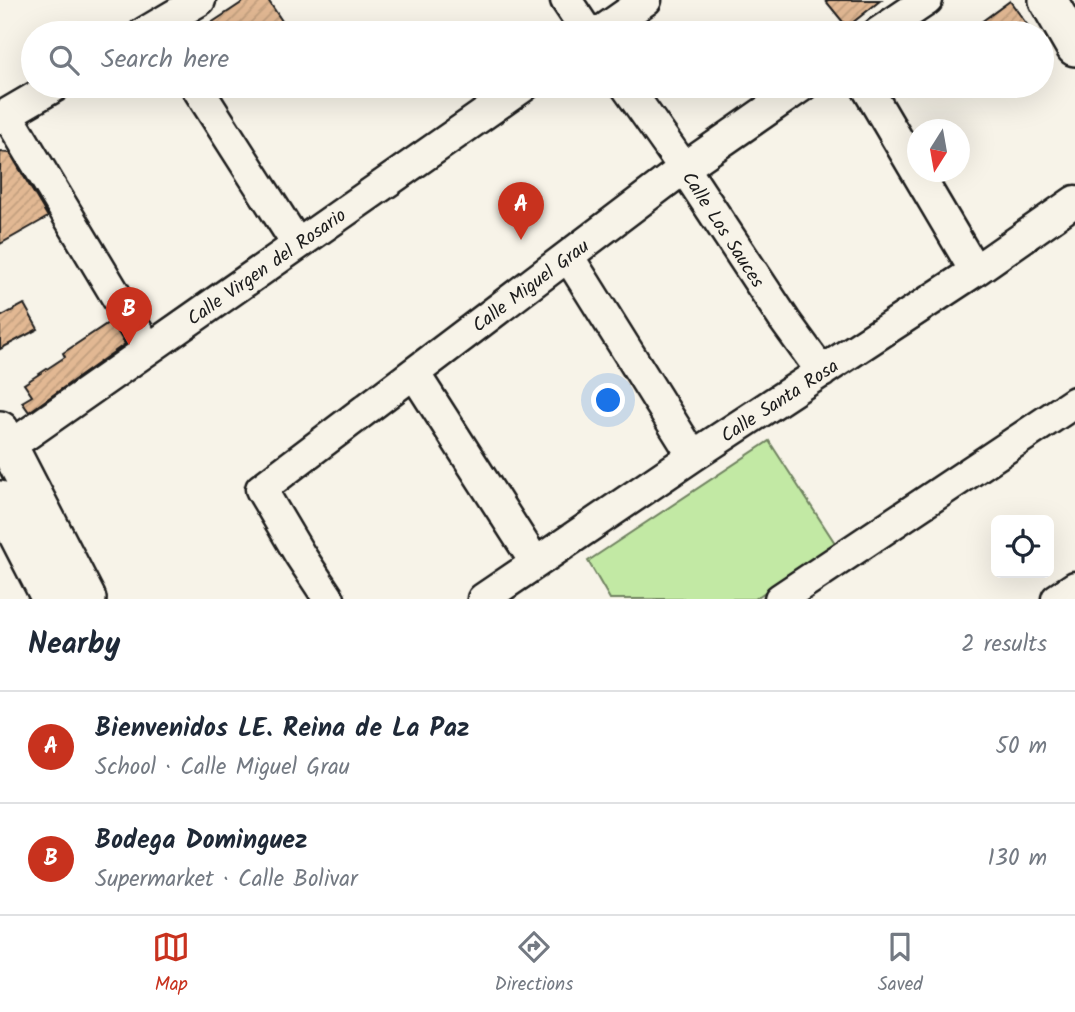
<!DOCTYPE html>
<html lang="en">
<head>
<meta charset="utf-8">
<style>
  body { margin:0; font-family:Kalam,sans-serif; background:#f6f6f7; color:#1f2937 }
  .controls { position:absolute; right:21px; bottom:21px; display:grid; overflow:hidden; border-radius:10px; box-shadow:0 7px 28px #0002 }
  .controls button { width:63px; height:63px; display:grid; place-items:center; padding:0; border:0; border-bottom:2px solid #e0e1e3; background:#fff; color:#1f2937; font:35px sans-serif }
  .compass { position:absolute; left:907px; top:119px; width:63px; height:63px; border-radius:50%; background:#fff; box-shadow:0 7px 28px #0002; rotate:191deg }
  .you { position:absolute; left:609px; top:401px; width:24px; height:24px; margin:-18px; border:5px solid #fff; border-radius:50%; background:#1a73e8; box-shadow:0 0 0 10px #1a73e833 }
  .badge { display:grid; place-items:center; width:46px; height:46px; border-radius:50%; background:#c8321e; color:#fff; font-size:23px; font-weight:700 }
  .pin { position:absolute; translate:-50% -58px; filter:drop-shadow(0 2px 4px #0008) }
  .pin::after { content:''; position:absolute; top:37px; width:24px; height:21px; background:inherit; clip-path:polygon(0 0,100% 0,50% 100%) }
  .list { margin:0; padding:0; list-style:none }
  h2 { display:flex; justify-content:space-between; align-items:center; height:91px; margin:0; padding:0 28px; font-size:30px }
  h2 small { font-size:23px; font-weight:400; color:#747a83 }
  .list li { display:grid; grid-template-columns:46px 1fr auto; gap:21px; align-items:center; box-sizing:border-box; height:112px; padding:0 28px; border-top:2px solid #e0e1e3 }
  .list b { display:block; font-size:26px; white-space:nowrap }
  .list p { margin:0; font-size:23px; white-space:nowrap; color:#747a83 }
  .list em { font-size:23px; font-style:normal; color:#747a83 }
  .icon { flex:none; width:38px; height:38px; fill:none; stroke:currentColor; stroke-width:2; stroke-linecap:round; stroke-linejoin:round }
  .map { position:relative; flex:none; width:1075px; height:599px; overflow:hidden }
  .search { position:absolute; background:#fff; box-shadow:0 7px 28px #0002; left:21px; right:21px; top:21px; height:77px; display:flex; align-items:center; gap:18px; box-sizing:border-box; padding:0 24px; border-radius:38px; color:#747a83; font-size:26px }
  .sheet { height:315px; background:#fff }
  nav { display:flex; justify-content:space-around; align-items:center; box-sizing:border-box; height:98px; border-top:2px solid #e0e1e3; background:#fff; font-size:19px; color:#747a83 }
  nav a { display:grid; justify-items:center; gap:4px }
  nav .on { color:#c8321e }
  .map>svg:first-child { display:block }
  .park { fill:#c2e9a4; stroke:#6f8260; stroke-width:2 }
  .building { fill:url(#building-hatch); stroke:#1c1c1c; stroke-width:2 }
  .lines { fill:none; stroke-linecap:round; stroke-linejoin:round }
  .minor-casing { stroke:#1c1c1c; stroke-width:35 }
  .tertiary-casing { stroke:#1c1c1c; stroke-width:42 }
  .minor { stroke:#f7f3e8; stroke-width:30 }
  .tertiary { stroke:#f7f3e8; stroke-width:37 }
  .labels { text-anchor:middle; stroke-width:7; stroke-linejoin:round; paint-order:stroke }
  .street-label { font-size:19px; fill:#1c1c1c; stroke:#f7f3e8 }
</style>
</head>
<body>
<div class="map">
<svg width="1075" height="599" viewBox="0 0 1075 599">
  <defs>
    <pattern id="building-hatch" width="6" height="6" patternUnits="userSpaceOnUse" patternTransform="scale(1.75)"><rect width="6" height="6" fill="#e2b893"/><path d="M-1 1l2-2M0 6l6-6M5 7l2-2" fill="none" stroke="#c19e7e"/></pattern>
  </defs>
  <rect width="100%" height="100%" fill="#f7f3e8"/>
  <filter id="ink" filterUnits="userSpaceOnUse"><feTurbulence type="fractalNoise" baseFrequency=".0143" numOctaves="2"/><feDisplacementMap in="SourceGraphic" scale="14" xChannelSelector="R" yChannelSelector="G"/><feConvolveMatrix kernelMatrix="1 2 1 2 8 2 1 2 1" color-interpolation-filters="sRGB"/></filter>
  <g filter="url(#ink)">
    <!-- park -->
    <path class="park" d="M769,441L835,543L755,599H610L588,561Z"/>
    <!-- building -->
    <path class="building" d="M246,0H268L290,33H196Z
      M825,0H881L847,27Z
      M1010,1L1033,33H966Z
      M0,152L10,153L48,217L0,244Z
      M24,304L38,329L0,349V317Z
      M111,321L125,344L29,412L22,402L32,396L24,384L65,357L63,353Z"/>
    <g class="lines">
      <!-- minor casing -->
      <g class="minor-casing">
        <path id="minor" d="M566,0L588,33
          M144,33L200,0
          M599,33L646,0
          M878,33L927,0
          M196,86L297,244
          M626,86L684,168L785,321L822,372
          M866,86L975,271
          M7,114L148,349
          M0,118L55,86
          M568,256L693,456
          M414,373L535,562
          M8,446L26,435L524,86
          M329,599L300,555L261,489L684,168L802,86
          M483,599L693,456L975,271L1075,201
          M780,599L1075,402
          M1057,599L1075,587"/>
      </g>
      <!-- tertiary casing -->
      <g class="tertiary-casing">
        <path id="tertiary" d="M1048,0L1075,47
          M0,430L87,599
          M0,500L51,599"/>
      </g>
      <!-- minor -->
      <use href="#minor" class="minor"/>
      <!-- tertiary -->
      <use href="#tertiary" class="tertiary"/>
    </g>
  </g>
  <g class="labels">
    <!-- street labels -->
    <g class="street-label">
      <text transform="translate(724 229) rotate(57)" y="7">Calle Los Sauces</text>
      <text transform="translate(266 266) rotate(-35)" y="7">Calle Virgen del Rosario</text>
      <text transform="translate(530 285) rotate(-37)" y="7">Calle Miguel Grau</text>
      <text transform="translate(779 400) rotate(-33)" y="7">Calle Santa Rosa</text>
    </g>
  </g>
</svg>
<div class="controls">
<button><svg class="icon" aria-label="locate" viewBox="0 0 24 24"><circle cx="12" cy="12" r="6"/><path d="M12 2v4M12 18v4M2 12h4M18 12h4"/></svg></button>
</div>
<svg class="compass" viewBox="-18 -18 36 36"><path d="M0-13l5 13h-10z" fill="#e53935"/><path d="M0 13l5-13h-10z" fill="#747a83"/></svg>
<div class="you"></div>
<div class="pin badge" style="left:521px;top:240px">A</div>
<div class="pin badge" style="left:129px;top:345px">B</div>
<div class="search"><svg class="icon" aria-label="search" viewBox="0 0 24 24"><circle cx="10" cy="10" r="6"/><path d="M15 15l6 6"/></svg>Search here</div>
</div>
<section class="sheet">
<h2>Nearby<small>2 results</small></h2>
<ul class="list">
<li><span class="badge">A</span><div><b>Bienvenidos LE. Reina de La Paz</b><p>School · Calle Miguel Grau</p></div><em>50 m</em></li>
<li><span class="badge">B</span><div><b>Bodega Dominguez</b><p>Supermarket · Calle Bolivar</p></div><em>130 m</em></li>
</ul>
</section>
<nav>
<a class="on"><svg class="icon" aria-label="map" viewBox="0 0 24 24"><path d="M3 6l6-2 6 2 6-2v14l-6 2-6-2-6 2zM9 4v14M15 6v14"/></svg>Map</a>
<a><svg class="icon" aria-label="directions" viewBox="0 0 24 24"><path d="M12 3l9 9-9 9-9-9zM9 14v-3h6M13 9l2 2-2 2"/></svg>Directions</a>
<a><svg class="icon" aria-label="saved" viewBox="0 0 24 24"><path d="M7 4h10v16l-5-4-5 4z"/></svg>Saved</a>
</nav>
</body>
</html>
